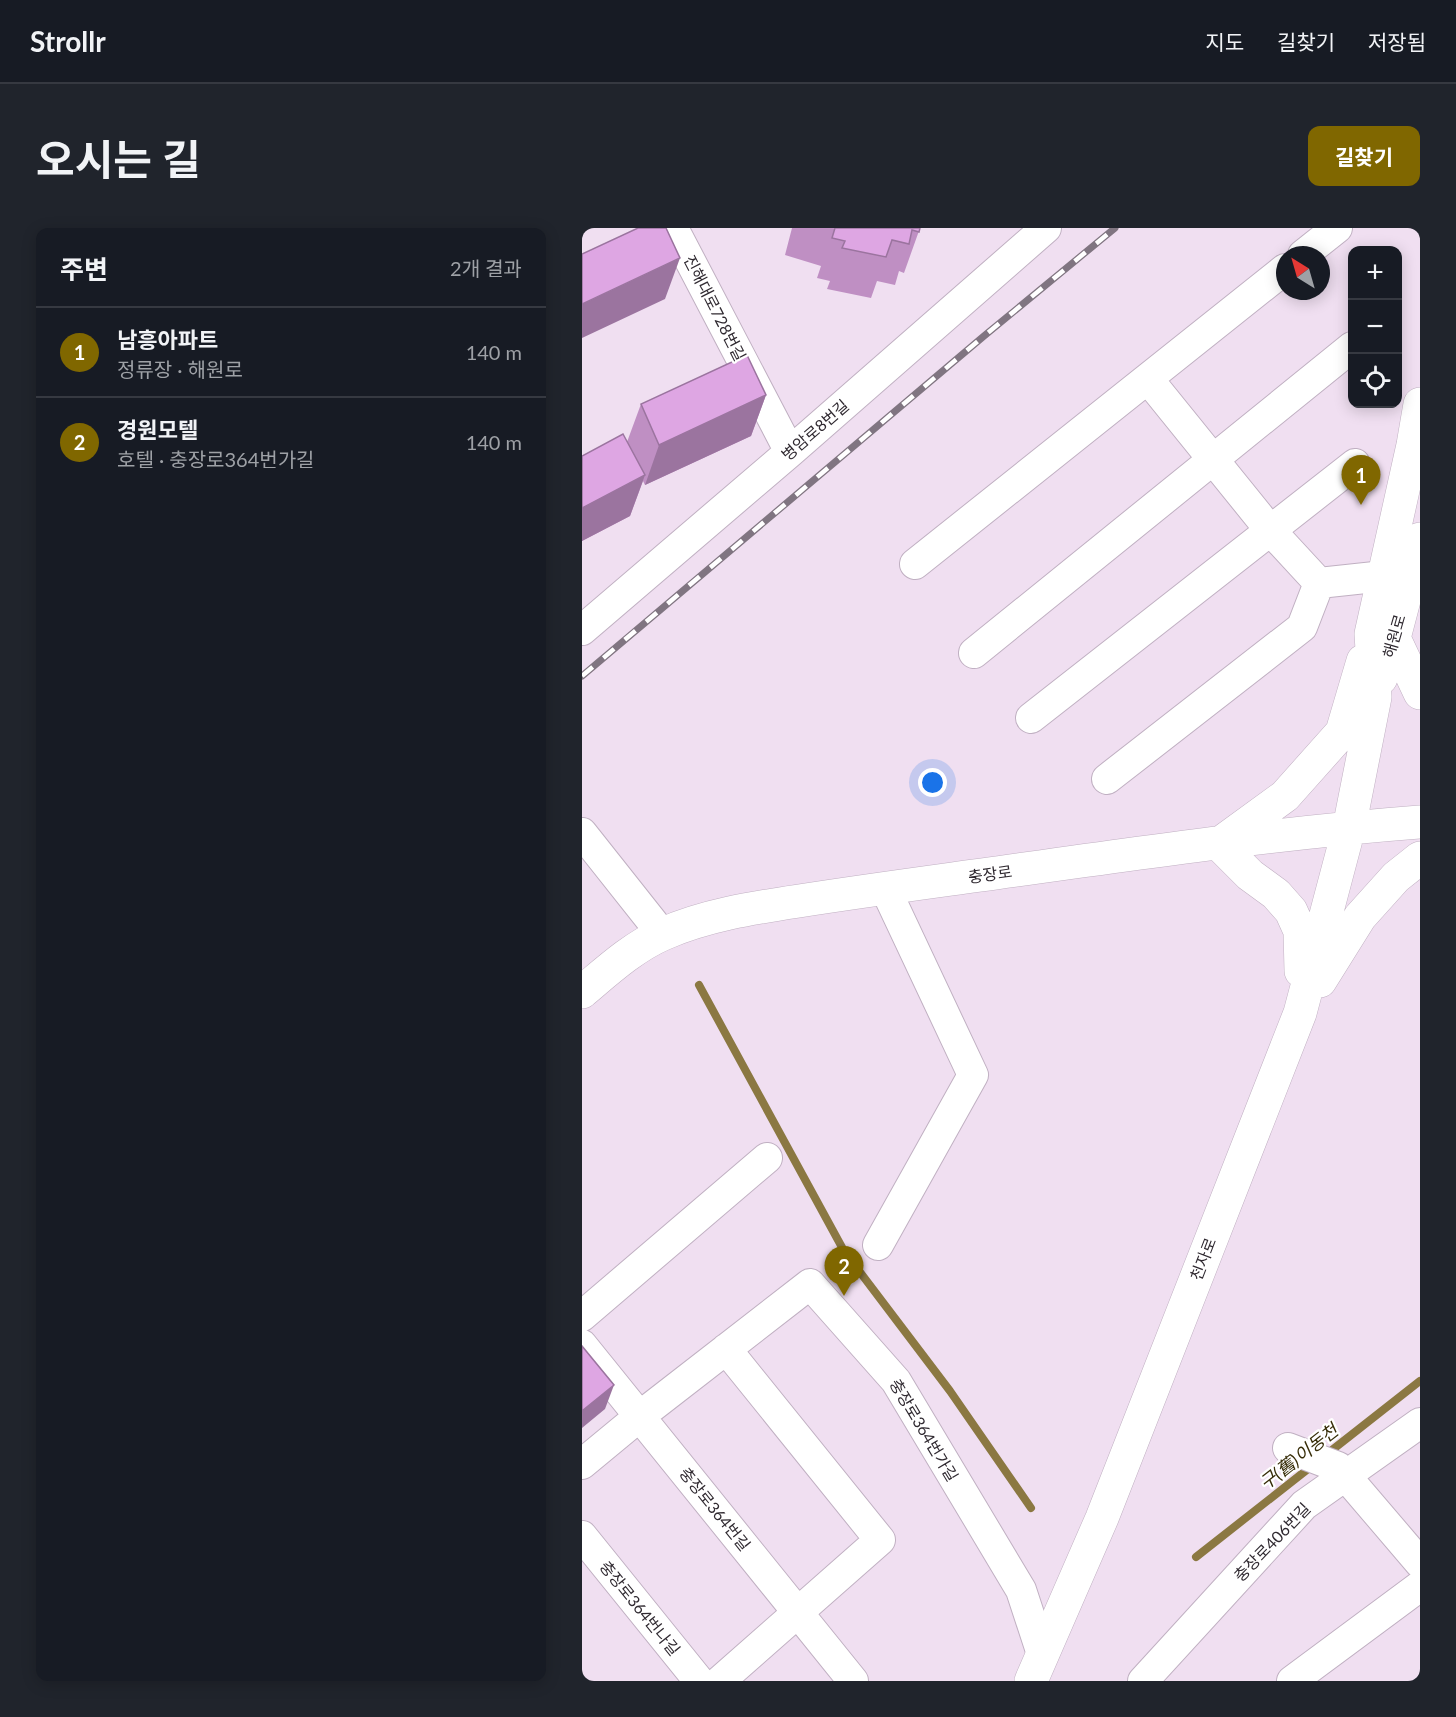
<!DOCTYPE html>
<html lang="ko">
<head>
<meta charset="utf-8">
<style>
  body { margin:0; font-family:Lato,"Noto Sans KR",sans-serif; background:#20242c; color:#f1f3f6 }
  .controls { position:absolute; right:18px; top:18px; display:grid; overflow:hidden; border-radius:12px; box-shadow:0 3px 15px #0003 }
  .controls button { width:54px; height:54px; display:grid; place-items:center; padding:0; border:0; border-bottom:2px solid #363941; background:#171b24; color:#f1f3f6; font:30px sans-serif }
  .compass { position:absolute; left:694px; top:18px; width:54px; height:54px; border-radius:50%; background:#171b24; box-shadow:0 3px 15px #0003; rotate:323deg }
  .you { position:absolute; left:351px; top:555px; width:21px; height:21px; margin:-15px; border:4px solid #fff; border-radius:50%; background:#1a73e8; box-shadow:0 0 0 9px #1a73e833 }
  .badge { display:grid; place-items:center; width:39px; height:39px; border-radius:50%; background:#806700; color:#fff; font-size:20px; font-weight:700 }
  .pin { position:absolute; translate:-50% -50px; filter:drop-shadow(0 2px 3px #0008) }
  .pin::after { content:''; position:absolute; top:32px; width:21px; height:18px; background:inherit; clip-path:polygon(0 0,100% 0,50% 100%) }
  .list { margin:0; padding:0; list-style:none }
  h2 { display:flex; justify-content:space-between; align-items:center; height:78px; margin:0; padding:0 24px; font-size:26px }
  h2 small { font-size:20px; font-weight:400; color:#9ea1a6 }
  .list li { display:grid; grid-template-columns:39px 1fr auto; gap:18px; align-items:center; box-sizing:border-box; height:90px; padding:0 24px; border-top:2px solid #363941 }
  .list b { display:block; font-size:22px; white-space:nowrap }
  .list p { margin:0; font-size:20px; white-space:nowrap; color:#9ea1a6 }
  .list em { font-size:20px; font-style:normal; color:#9ea1a6 }
  .icon { flex:none; width:33px; height:33px; fill:none; stroke:currentColor; stroke-width:2; stroke-linecap:round; stroke-linejoin:round }
  .map { position:relative; flex:none; width:838px; height:1453px; overflow:hidden; border-radius:12px }
  header { display:flex; align-items:center; gap:36px; box-sizing:border-box; height:84px; padding:0 30px; background:#171b24; border-bottom:2px solid #363941 }
  header strong { font-size:28px }
  nav { display:flex; gap:33px; margin-inline-start:auto; font-size:21px }
  .intro { display:flex; align-items:center; justify-content:space-between; box-sizing:border-box; height:144px; padding:0 36px }
  h1 { margin:0; font-size:42px }
  .button { padding:15px 27px; border-radius:12px; background:#806700; color:#fff; font-size:21px; font-weight:700 }
  main { display:flex; gap:36px; padding:0 36px }
  aside { flex:1; background:#171b24; border-radius:12px; box-shadow:0 3px 15px #0003 }
  .map>svg:first-child { display:block }
  .lines { fill:none; stroke-linecap:round; stroke-linejoin:round }
  .stream { stroke:#8b7842; stroke-width:8 }
  .minor-casing { stroke:#c0b0c2; stroke-width:32 }
  .major-casing { stroke:#c0b0c2; stroke-width:34 }
  .minor { stroke:#fff; stroke-width:30 }
  .major { stroke:#fff; stroke-width:33 }
  .rail-casing { stroke:#807581; stroke-width:7 }
  .rail { stroke:#fff; stroke-width:4.5; stroke-dasharray:14; stroke-linecap:butt }
  .wall { fill:#bf8fc3 }
  .shaded-wall { fill:#9b749f }
  .building { fill:#dea6e3; stroke:#9b749f; stroke-width:1.5 }
  .labels { text-anchor:middle; stroke-width:4.5; stroke-linejoin:round; paint-order:stroke }
  .street-label { font-size:16px; fill:#302a31; stroke:#fff }
  .water-label { font-size:18px; font-style:italic; fill:#372d08; stroke:#fff }
</style>
</head>
<body>
<header>
<strong>Strollr</strong>
<nav><a>지도</a><a>길찾기</a><a>저장됨</a></nav>
</header>
<div class="intro"><h1>오시는 길</h1><a class="button">길찾기</a></div>
<main>
<aside>
<h2>주변<small>2개 결과</small></h2>
<ul class="list">
<li><span class="badge">1</span><div><b>남흥아파트</b><p>정류장 · 해원로</p></div><em>140 m</em></li>
<li><span class="badge">2</span><div><b>경원모텔</b><p>호텔 · 충장로364번가길</p></div><em>140 m</em></li>
</ul>
</aside>
<div class="map">
<svg width="838" height="1453" viewBox="0 0 838 1453">
  <rect width="100%" height="100%" fill="#f0dff1"/>
  <g class="lines">
    <!-- stream -->
    <path class="stream" d="M117,757L262,1023L368,1163L449,1280
      M745,1226L838,1153
      M614,1329L731,1237"/>
    <!-- minor casing -->
    <g class="minor-casing">
      <path id="minor" d="M91,0L208,224
        M721,27L755,0
        M333,336L703,41
        M737,355L802,348
        M0,402L208,224L464,0
        M392,425L770,119
        M449,490L773,236
        M525,551L720,399L737,355L688,302L566,151
        M0,605L80,706
        M296,1017L391,847L303,660
        M0,1088L185,930
        M0,1117L271,1453
        M706,1220L756,1239L838,1335
        M0,1236L58,1188L228,1056L314,1153L439,1362L460,1426
        M0,1308L117,1453
        M138,1453L298,1312L144,1121
        M561,1453L722,1277L838,1195
        M710,1453L838,1358"/>
    </g>
    <!-- major casing -->
    <g class="major-casing">
      <path id="major" d="M812,410L838,465
        M799,450L812,410L838,311
        M719,743L718,703L709,683L694,666L668,647L637,616L703,568L760,504L781,433
        M738,753L778,689L814,649L838,630
        M0,764C25,743 51,719 81,706C124,687 171,680 217,673C268,665 319,658 370,651C525,630 681,606 838,594
        M449,1453L520,1290L718,785L767,600L793,469L789,406L831,217L838,176"/>
    </g>
    <!-- minor -->
    <use href="#minor" class="minor"/>
    <!-- major -->
    <use href="#major" class="major"/>
    <!-- rail casing -->
    <g class="rail-casing">
      <path id="rail" d="M0,448L402,108L533,0"/>
    </g>
    <!-- rail -->
    <use href="#rail" class="rail"/>
  </g>
  <!-- wall -->
  <path class="wall" d="M210,0H338L322,45L317,43L313,57L295,53L289,70L245,61L248,53L235,50L239,38L203,27Z
    M184,167L169,208L63,257L61,253L48,288L0,313V228L45,214L59,176Z"/>
  <!-- shaded-wall -->
  <path class="shaded-wall" d="M98,30L83,71L0,110V76Z
    M184,167L169,208L63,257L77,217Z
    M63,247L48,288L0,313V280Z
    M32,1157L23,1181L0,1200V1183Z"/>
  <!-- building -->
  <path class="building" d="M56,0H84L98,30L0,76V26Z
    M253,0H338L337,4L330,2L327,16L310,12L304,29L260,20L263,13L250,10Z
    M165,127L184,167L77,217L59,176Z
    M41,206L63,247L0,280V228Z
    M0,1118L32,1157L0,1183Z"/>
  <g class="labels">
    <!-- street labels -->
    <g class="street-label">
      <text transform="translate(133 80) rotate(63)" y="6">진해대로728번길</text>
      <text transform="translate(233 202) rotate(-41)" y="6">병암로8번길</text>
      <text transform="translate(812 408) rotate(-74)" y="6">해원로</text>
      <text transform="translate(408 646) rotate(-8)" y="6">충장로</text>
      <text transform="translate(621 1031) rotate(-69)" y="6">천자로</text>
      <text transform="translate(342 1202) rotate(59)" y="6">충장로364번가길</text>
      <text transform="translate(133 1281) rotate(51)" y="6">충장로364번길</text>
      <text transform="translate(690 1314) rotate(-46)" y="6">충장로406번길</text>
      <text transform="translate(58 1380) rotate(51)" y="6">충장로364번나길</text>
    </g>
    <!-- water labels -->
    <g class="water-label">
      <text transform="translate(717 1229) rotate(-38)" y="6">구(舊)이동천</text>
    </g>
  </g>
</svg>
<div class="controls">
<button>+</button>
<button>−</button>
<button><svg class="icon" aria-label="locate" viewBox="0 0 24 24"><circle cx="12" cy="12" r="6"/><path d="M12 2v4M12 18v4M2 12h4M18 12h4"/></svg></button>
</div>
<svg class="compass" viewBox="-18 -18 36 36"><path d="M0-13l5 13h-10z" fill="#e53935"/><path d="M0 13l5-13h-10z" fill="#9ea1a6"/></svg>
<div class="you"></div>
<div class="pin badge" style="left:779px;top:277px">1</div>
<div class="pin badge" style="left:262px;top:1068px">2</div>
</div>
</main>
</body>
</html>
